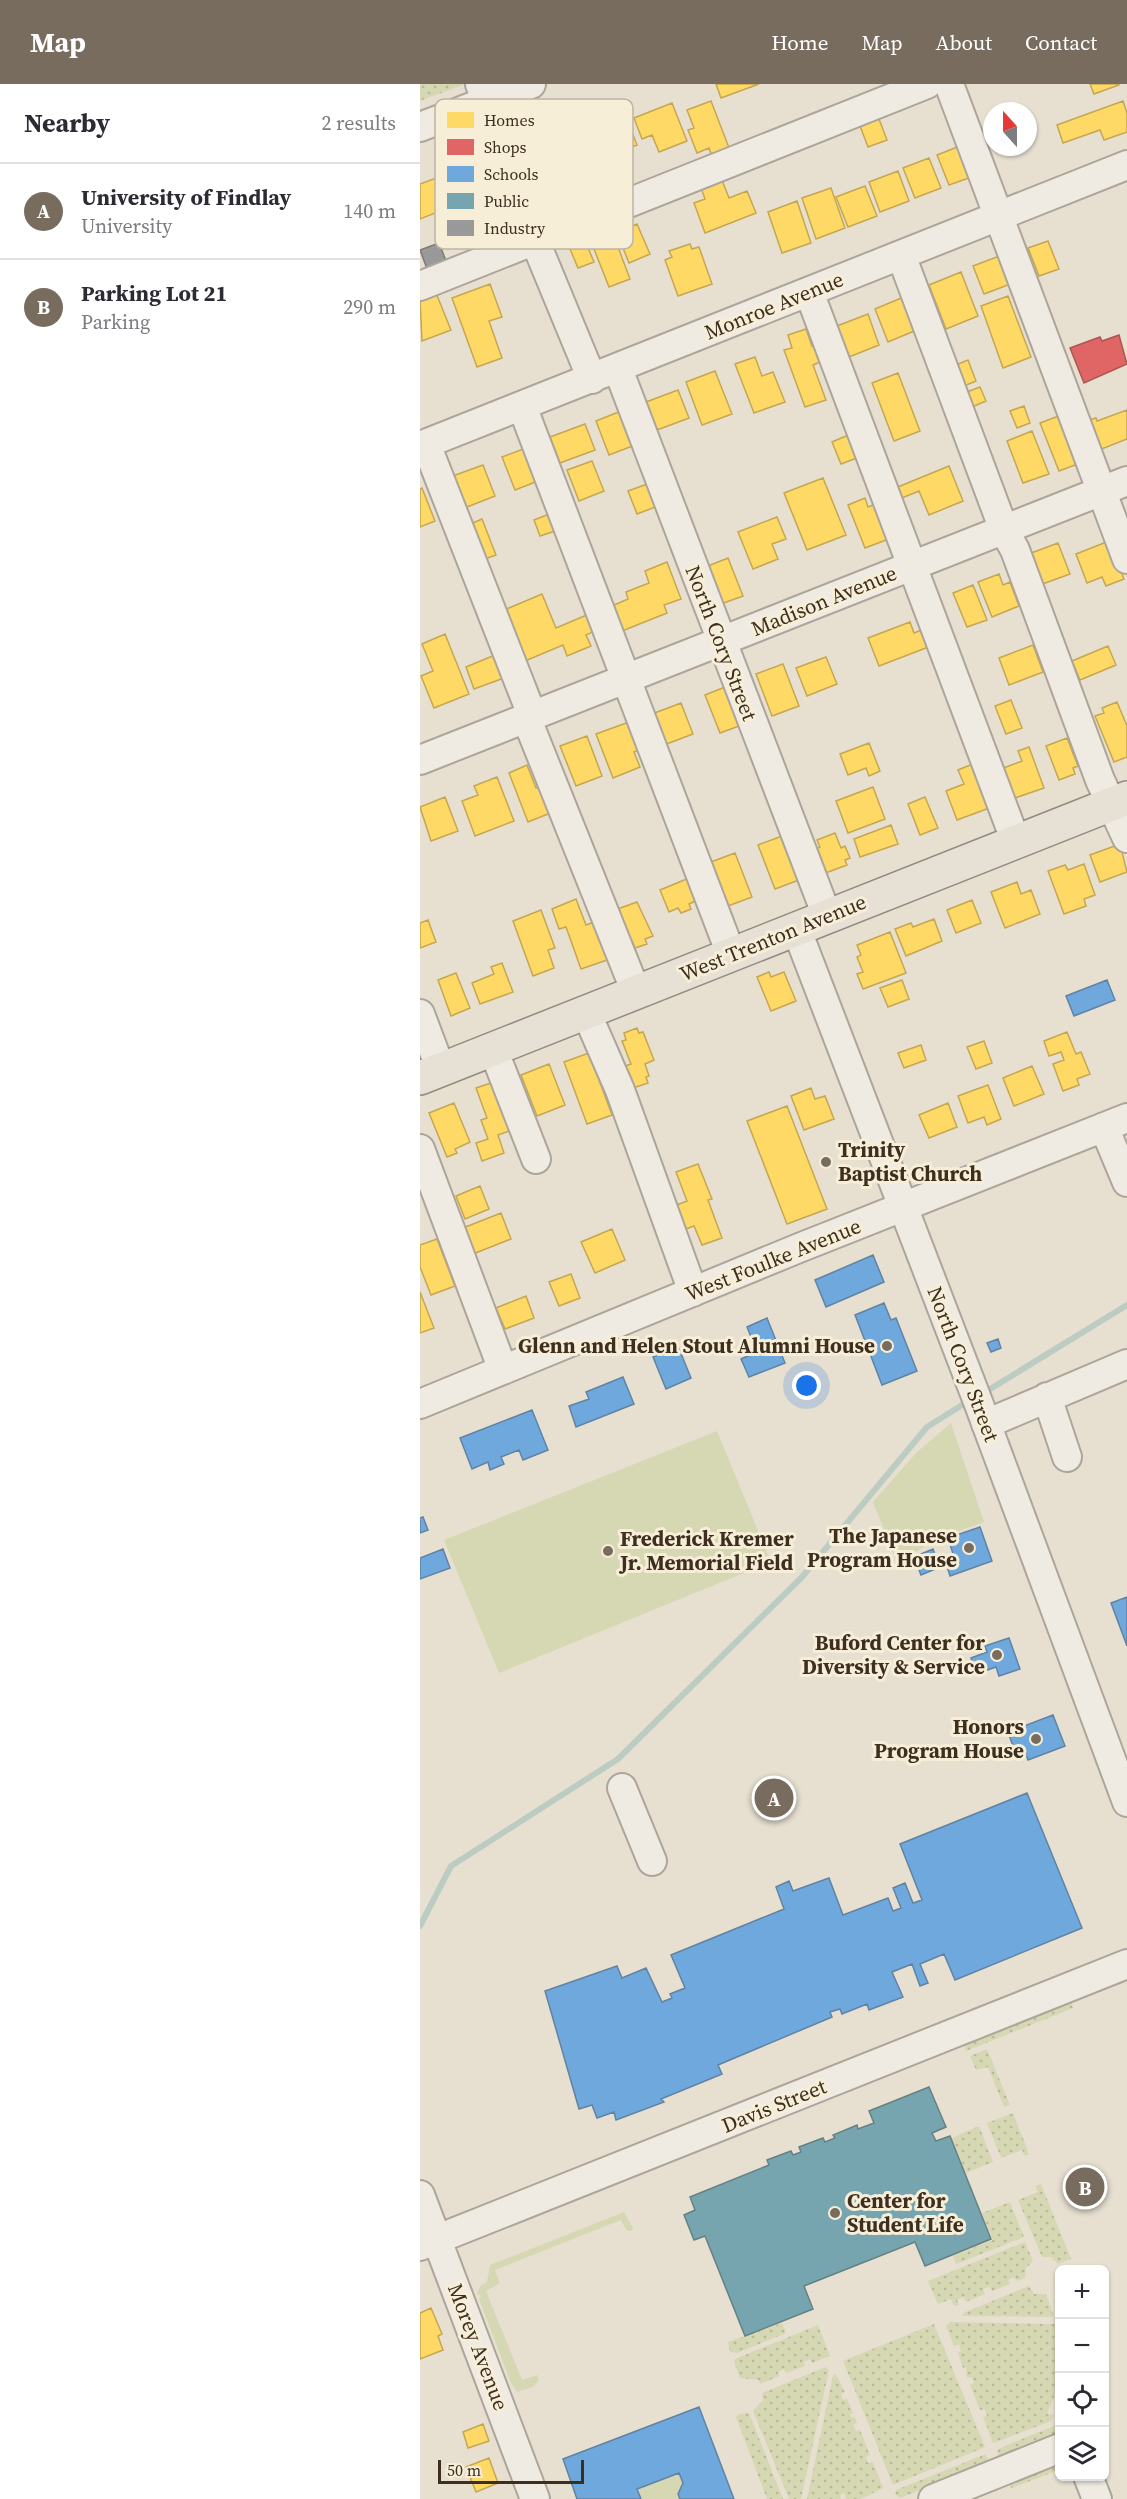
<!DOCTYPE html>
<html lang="en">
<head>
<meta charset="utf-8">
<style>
  body { margin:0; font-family:"Source Serif 4",serif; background:#f7f7f7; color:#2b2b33 }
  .controls { position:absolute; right:18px; bottom:18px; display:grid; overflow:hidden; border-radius:9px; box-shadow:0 2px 4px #0004 }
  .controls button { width:54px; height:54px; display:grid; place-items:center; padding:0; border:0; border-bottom:2px solid #e1e1e2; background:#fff; color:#2b2b33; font:30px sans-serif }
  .compass { position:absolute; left:563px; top:18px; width:54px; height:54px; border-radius:50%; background:#fff; box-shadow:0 2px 4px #0004; rotate:339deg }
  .scale { position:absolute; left:18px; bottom:15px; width:146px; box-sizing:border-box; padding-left:6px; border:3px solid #3d2e20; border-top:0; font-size:16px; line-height:21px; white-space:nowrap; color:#3d2e20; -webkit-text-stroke:4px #f7eed8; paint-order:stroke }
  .you { position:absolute; left:387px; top:1302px; width:21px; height:21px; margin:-15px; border:4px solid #fff; border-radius:50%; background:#1a73e8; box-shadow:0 0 0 9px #1a73e833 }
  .badge { display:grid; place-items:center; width:39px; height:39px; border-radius:50%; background:#786c5e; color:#fff; font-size:20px; font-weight:700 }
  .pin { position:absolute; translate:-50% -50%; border:3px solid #fff; box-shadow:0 2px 6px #0006 }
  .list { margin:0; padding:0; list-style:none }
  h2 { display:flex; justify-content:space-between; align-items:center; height:78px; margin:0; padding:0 24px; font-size:26px }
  h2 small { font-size:20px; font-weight:400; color:#7c7c81 }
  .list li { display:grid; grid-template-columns:39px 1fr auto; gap:18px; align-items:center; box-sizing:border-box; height:96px; padding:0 24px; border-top:2px solid #e1e1e2 }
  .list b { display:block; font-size:22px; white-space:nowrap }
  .list p { margin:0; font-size:20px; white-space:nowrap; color:#7c7c81 }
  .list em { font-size:20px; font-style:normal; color:#7c7c81 }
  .icon { flex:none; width:33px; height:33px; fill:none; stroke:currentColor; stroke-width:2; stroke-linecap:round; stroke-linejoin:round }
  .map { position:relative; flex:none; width:707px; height:2415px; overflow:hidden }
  header { display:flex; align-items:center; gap:36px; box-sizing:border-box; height:84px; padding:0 30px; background:#786c5e; color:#fff }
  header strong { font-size:28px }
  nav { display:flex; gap:33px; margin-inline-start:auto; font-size:21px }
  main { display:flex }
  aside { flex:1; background:#fff }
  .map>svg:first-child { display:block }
  .grass { fill:url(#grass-dots) }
  .green { fill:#d6d7b3 }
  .homes { fill:#ffd966; stroke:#c5a651; stroke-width:1.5 }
  .shops { fill:#e06666; stroke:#af5551; stroke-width:1.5 }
  .schools { fill:#6fa8dc; stroke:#6083a4; stroke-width:1.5 }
  .public { fill:#76a5af; stroke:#658184; stroke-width:1.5 }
  .industry { fill:#999; stroke:#7d7975; stroke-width:1.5 }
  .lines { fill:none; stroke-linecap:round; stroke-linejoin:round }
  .stream { stroke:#bcccc2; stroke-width:6 }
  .minor-casing { stroke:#ada599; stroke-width:32 }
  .major-casing { stroke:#928b80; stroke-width:36 }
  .minor { stroke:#efebe3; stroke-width:28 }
  .major { stroke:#e6e1d4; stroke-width:33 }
  .poi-dot { fill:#786c5e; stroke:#f7eed8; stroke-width:2 }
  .labels { text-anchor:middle; stroke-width:6; stroke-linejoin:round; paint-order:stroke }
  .street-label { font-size:21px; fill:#3d2e20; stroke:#f7eed8 }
  .poi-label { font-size:21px; font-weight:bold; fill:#3d2e20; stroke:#f7eed8; text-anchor:end }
  .key { fill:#f7eed8; stroke:#bfb4a1; stroke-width:1.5 }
  .key-label { font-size:16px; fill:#3d2e20 }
</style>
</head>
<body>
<header>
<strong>Map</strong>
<nav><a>Home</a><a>Map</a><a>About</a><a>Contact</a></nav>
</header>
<main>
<aside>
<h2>Nearby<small>2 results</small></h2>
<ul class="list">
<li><span class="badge">A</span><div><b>University of Findlay</b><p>University</p></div><em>140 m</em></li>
<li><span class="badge">B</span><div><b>Parking Lot 21</b><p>Parking</p></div><em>290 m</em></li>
</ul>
</aside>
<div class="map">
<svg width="707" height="2415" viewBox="0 0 707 2415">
  <defs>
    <pattern id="grass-dots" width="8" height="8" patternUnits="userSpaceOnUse" patternTransform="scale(1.5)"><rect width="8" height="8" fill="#d6d7b3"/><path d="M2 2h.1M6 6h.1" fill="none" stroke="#b9b99a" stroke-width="1.8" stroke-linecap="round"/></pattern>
  </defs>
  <rect width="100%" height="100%" fill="#e7e0d1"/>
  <!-- grass -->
  <path class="grass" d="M0,0H45L0,17Z
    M647,1916L652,1919L653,1924L546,1967L543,1957Z
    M567,1965L590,2021L584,2023L568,1983L556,1986L550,1972Z
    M593,2029L609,2070L605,2072L602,2066L581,2074L567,2039Z
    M559,2042L573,2078L546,2089L532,2054Z
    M621,2100L651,2175L638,2180L631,2173H622L598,2116L618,2108L616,2102Z
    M590,2118L604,2153L536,2180L533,2172L573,2156L562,2129Z
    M605,2158L613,2177L606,2184L605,2194L597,2197L594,2193L588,2196L590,2200L572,2207L569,2203L563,2205L565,2210L546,2218L544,2213L537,2216L539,2221L534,2222L531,2215L518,2220L508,2197Z
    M609,2202L614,2210H626L634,2233L542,2232L543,2229Z
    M530,2238L637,2240L639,2253L636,2252L634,2255L639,2256V2307L637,2306L627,2330L634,2331L631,2337L573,2359L563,2333L567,2332L565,2325L560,2326L550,2301L554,2299L552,2293L547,2294L546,2283L543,2284L538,2269L541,2267L539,2260L534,2262L526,2242Z
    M362,2239L366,2249L317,2269L310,2268L308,2258Z
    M514,2240L565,2363L473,2401L423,2277Z
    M398,2241L410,2272L392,2279L390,2275L384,2278L385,2282L366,2289L364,2285L358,2288L359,2292L340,2300L339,2296L320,2294L314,2278L315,2275Z
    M406,2283L409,2286L381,2415H369L333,2327L343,2316L342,2309Z
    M416,2290L425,2308L421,2310L423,2316L427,2315L433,2329L430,2330L432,2334L435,2333L437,2339L433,2341L436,2347L440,2346L450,2371L446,2373L448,2379L453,2378L463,2404L441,2415H426L424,2409L420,2411L421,2415H387L413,2291Z
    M329,2329L363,2415H347L316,2333L319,2330Z
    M634,2342L639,2345L633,2352L581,2375L577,2368L578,2365Z
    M566,2370L569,2379L480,2414L475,2410L476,2406Z
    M635,2379L639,2380V2386L591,2404L590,2395Z"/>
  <!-- green -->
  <path class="green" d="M531,1339L564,1438L519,1454L477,1479L453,1418L497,1368Z
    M297,1347L351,1478L79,1589L24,1456Z
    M204,2128L213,2144L212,2147L206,2146L201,2136L75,2186L80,2199L66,2207L102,2296L117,2291L119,2296L113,2303L97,2308L91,2299L59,2215L61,2212L57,2210L60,2202L67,2198L70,2181Z
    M259,2389L263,2399L258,2410L260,2415H221L217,2405Z"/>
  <!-- homes -->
  <path class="homes" d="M296,0H339L301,14Z
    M670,0H698L699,1L674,10Z
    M291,17L311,69L293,76L289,64L277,69L268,46L274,44L267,26Z
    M703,17L707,29V48L684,56L680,46L643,59L637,41Z
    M252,19L267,57L239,68L232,51L222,55L214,34Z
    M197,26L201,36L206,33L217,61L187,72L174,34Z
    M459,35L467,56L448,63L440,42Z
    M545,60L557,91L529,101L517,71Z
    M509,74L521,104L495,114L483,84Z
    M478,87L489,117L460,128L449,98Z
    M19,93L30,123L0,135V100Z
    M302,96L309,114L327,107L336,129L285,149L274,119L285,115L281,104Z
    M445,102L457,132L428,143L416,113Z
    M411,104L425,144L396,155L382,114Z
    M377,117L391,159L362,169L348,128Z
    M217,140L230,170L209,179L197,149Z
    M192,147L210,195L189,203L174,165L182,162L179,153Z
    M628,157L639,185L619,192L608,164Z
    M166,159L174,178L158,184L150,165Z
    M270,160L272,165L279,163L292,200L258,212L245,176L252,173L249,167Z
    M590,168L601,196L564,210L553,182Z
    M541,188L558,232L526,245L509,201Z
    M70,200L82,233L69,237L82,274L57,283L32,214Z
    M16,209L31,246L2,257L0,215Z
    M486,212L499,245L468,258L455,225Z
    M588,212L611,273L583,284L561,222Z
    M448,230L459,261L429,273L417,242Z
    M386,245L392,262L401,259L407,275L393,281L406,316L385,323L364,266L372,264L368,251Z
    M335,273L342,292L353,288L365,318L334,329L315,280Z
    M548,276L556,297L539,304L531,283Z
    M295,287L312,330L282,341L266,298Z
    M478,289L500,347L474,357L452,299Z
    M560,303L566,317L552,323L547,308Z
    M258,306L269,334L237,346L226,318Z
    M604,322L610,339L597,344L590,327Z
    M707,326V355L674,368L663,338L676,334L677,337Z
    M201,327L215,361L189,371L176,337Z
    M644,330L663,378L639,387L620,339Z
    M165,340L175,366L140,379L130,353Z
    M612,347L629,390L603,399L587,357Z
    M433,349L442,372L421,380L412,358Z
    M106,364L118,397L95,406L82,373Z
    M172,377L184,407L159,417L147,386Z
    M63,381L75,412L42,425L30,393Z
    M529,382L543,417L509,431L499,407L477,416L473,405Z
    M403,394L426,451L387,466L364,409Z
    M230,399L238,422L217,430L208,407Z
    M2,404L15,437L0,443V405Z
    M445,414L448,423L461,418L474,453L445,464L428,421Z
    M132,429L138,446L120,452L114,436Z
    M357,433L366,455L352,460L358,475L333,485L318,448Z
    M62,435L76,471L59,477L46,442Z
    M689,457L704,495L686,502L682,493L667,499L656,470Z
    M638,459L650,490L617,502L606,471Z
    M308,474L323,512L298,521L283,484Z
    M247,478L261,515L244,521L247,529L202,547L192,522L208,515L206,508L229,499L225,487Z
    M579,490L583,501L590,498L599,522L572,533L558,498Z
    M553,501L567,536L547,543L533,509Z
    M122,510L136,544L176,527L183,543L166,551L171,562L147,572L143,561L105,577L84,526Z
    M490,538L494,549L504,545L511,562L459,582L448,554Z
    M25,550L49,610L14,624L1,592L13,587L2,560Z
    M613,561L623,588L589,601L579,574Z
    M688,562L696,581L660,596L652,577Z
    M75,571L84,594L54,605L46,583Z
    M406,573L417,600L387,612L376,584Z
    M363,580L379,622L352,632L336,590Z
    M305,603L319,642L300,649L285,611Z
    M591,616L602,644L586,650L575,622Z
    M697,618L707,642V673L694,678L675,632L684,629L682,624Z
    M261,619L273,650L244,661L232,630Z
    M209,638L219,666L214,668L220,683L193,694L176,650Z
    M167,652L182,692L156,702L140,662Z
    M647,654L658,682L653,684L655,690L639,696L626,662Z
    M449,659L460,687L449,692L446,684L428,691L420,670Z
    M609,663L624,704L592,715L581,685L602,677L598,667Z
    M555,679L572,723L537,736L526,707L544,700L538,686Z
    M107,681L116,704L122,701L133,728L108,738L89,689Z
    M77,693L94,737L55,752L42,717L58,711L54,702Z
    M453,703L465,735L428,749L416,717Z
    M25,713L38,747L11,757L0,723Z
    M505,713L518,744L500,751L488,720Z
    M471,741L478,760L440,773L434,755Z
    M415,749L421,764L425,762L430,774L425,776L427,781L403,790L393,766L400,763L397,756Z
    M362,752L379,796L355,805L338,761Z
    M700,760L707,788L680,798L670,771Z
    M315,769L332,813L308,822L291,778Z
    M664,780L675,811L664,815L666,822L644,830L628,787L645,781L648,786Z
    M269,794L278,816L269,820L271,825L261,829L258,824L249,828L240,806Z
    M597,798L601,810L611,806L620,830L585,844L571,808Z
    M156,815L166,841L177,837L190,875L161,885L146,843L139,845L132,825Z
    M552,816L561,839L536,849L527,826Z
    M217,818L233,852L225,855L227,860L215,864L212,857L208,859L195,826Z
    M121,826L135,864L128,866L134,884L113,892L93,837Z
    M514,835L522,857L486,872L475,845L491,839L493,843Z
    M8,836L16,858L0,864V839Z
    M470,848L486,889L443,905L437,890L443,888L437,873L441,871L437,861Z
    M82,879L93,908L60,920L52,899L74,890L71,883Z
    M349,888L351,893L364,888L376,917L351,927L337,893Z
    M36,889L50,924L31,932L18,896Z
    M482,896L489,915L468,923L460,904Z
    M217,944L219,949L223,948L234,976L225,980L229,992L226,993L228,999L210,1005L202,983L211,980L202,957L206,956L204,949Z
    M647,948L656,970L661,968L670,990L657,995L659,1001L643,1007L633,980L644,976L641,968L629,972L624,957Z
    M564,957L572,979L556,985L547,963Z
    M501,961L506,976L484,984L478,969Z
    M169,969L192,1031L167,1040L144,978Z
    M129,980L145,1021L117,1032L101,991Z
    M612,982L624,1010L594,1022L583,994Z
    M74,998L92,1046L78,1051L84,1069L62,1077L56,1059L68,1055L61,1036L67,1034L56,1004Z
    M568,1001L581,1035L567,1041L564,1033L548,1039L538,1012Z
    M391,1004L395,1015L405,1012L414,1035L384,1046L371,1012Z
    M34,1019L50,1058L35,1065L37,1069L27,1073L9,1029Z
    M528,1019L537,1043L509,1054L499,1031Z
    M367,1022L407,1125L367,1140L327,1037Z
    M278,1080L292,1115L288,1116L302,1154L282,1161L274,1142L263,1146L254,1122L267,1117L256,1088Z
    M60,1102L69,1125L45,1135L36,1112Z
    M81,1129L91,1155L53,1170L43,1144Z
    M192,1145L205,1176L175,1189L161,1158Z
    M17,1155L35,1202L11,1211L0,1183V1161Z
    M151,1190L160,1214L139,1222L129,1198Z
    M0,1208L14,1244L0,1249Z
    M106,1212L114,1234L85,1245L76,1224Z
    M11,2224L22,2250L18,2252L23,2266L0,2275V2229Z
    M63,2340L69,2357L48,2364L43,2348Z
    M69,2374L78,2399L56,2408L46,2383Z"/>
  <!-- shops -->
  <path class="shops" d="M699,251L707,280L664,299L650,264L680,253L682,257Z"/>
  <!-- schools -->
  <path class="schools" d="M687,896L695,916L654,932L646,912Z
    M453,1171L464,1198L406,1223L395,1196Z
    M464,1219L471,1236L476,1234L497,1287L462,1301L435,1231Z
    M347,1234L365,1279L329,1293L321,1275L337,1268L327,1243Z
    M578,1255L581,1264L571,1268L567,1259Z
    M258,1262L271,1294L246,1305L233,1273Z
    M203,1293L214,1320L156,1343L149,1322L169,1315L166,1308Z
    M112,1326L128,1366L103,1376L99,1366L81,1373L84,1380L70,1386L68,1378L52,1385L40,1354Z
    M3,1433L8,1446L0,1449V1434Z
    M560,1443L572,1477L530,1492L525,1476L534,1473L528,1454Z
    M23,1465L30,1484L0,1495V1474Z
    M513,1465L520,1483L501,1491L494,1473Z
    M707,1513V1562L691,1519Z
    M589,1554L600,1585L579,1592L576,1583L556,1590L551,1574L567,1568L565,1562Z
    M633,1631L645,1662L608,1676L604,1665L595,1668L588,1648Z
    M607,1709L662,1844L535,1896L524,1870L500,1880L508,1899L500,1902L492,1880L472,1888L483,1913L449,1926L447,1920L422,1930L420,1925L410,1928L412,1933L298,1981L302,1990L241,2015L244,2018L196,2036L194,2028L177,2034L172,2021L159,2025L125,1907L197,1882L202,1894L226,1884L242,1918L252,1914L250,1910L265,1904L251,1871L364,1825L356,1803L369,1797L373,1807L409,1794L423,1831L468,1814L473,1827L481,1824L473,1804L485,1799L493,1819L502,1816L480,1760Z
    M279,2323L314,2415H260L258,2410L263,2399L259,2389L217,2405L221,2415H157L143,2375Z"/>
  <!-- public -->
  <path class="public" d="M509,2003L526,2043L512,2049L516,2057L530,2052L571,2155L505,2182L495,2158L384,2202L393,2225L325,2252L285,2152L274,2156L264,2131L275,2126L270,2113L349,2081L347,2076L371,2067L373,2071L381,2068L379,2063L403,2054L405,2058L415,2054L413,2051L437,2041L438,2045L454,2039L449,2027Z"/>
  <!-- industry -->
  <path class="industry" d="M19,159L28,182L9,190L0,166Z"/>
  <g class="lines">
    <!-- stream -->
    <path class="stream" d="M562,1310L707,1221
      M0,1842L31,1782L198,1675L382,1493L507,1343L550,1316"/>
    <!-- minor casing -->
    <g class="minor-casing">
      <path id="minor" d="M60,0L115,157L172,295
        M529,0L707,475
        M0,43L111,0
        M481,171L584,446L595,466L680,696L707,754
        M0,202L507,0
        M389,208L596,758
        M198,285L407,832
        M102,322L311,870
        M6,360L112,631
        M0,362L707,81
        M106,633L216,908
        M0,676L707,397
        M376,844L560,1323L707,1718
        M166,928L200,1006L273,1208
        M0,930L21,986
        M73,965L116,1075
        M684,1043L707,1098
        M0,1065L83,1286
        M627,1313L647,1373
        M0,1320L379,1164L707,1034
        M566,1340L707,1280
        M202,1704L232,1777
        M0,2111L115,2415
        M0,2162L707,1880
        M668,2392L677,2415
        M513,2415L640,2364"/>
    </g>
    <!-- major casing -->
    <g class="major-casing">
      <path id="major" d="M0,994L707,714"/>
    </g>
    <!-- minor -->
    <use href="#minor" class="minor"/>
    <!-- major -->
    <use href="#major" class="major"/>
  </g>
  <!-- markers -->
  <g class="poi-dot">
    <circle cx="406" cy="1078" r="6"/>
    <circle cx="467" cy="1262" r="6"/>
    <circle cx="549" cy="1464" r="6"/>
    <circle cx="188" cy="1467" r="6"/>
    <circle cx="577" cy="1571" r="6"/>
    <circle cx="616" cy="1655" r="6"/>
    <circle cx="415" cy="2129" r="6"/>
  </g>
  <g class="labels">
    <!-- street labels -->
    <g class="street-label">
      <text transform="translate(354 222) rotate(-22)" y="7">Monroe Avenue</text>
      <text transform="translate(404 517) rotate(-22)" y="7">Madison Avenue</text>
      <text transform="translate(301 559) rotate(69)" y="7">North Cory Street</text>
      <text transform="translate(353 854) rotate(-22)" y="7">West Trenton Avenue</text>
      <text transform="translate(353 1176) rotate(-22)" y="7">West Foulke Avenue</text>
      <text transform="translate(543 1280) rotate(69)" y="7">North Cory Street</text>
      <text transform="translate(354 2022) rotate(-22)" y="7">Davis Street</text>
      <text transform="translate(58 2263) rotate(69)" y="7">Morey Avenue</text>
    </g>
    <!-- poi labels -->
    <g class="poi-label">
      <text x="418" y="1073" text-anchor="start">Trinity<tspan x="418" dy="24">Baptist Church</tspan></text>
      <text x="455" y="1269">Glenn and Helen Stout Alumni House</text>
      <text x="537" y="1459">The Japanese<tspan x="537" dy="24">Program House</tspan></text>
      <text x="200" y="1462" text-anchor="start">Frederick Kremer<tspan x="200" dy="24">Jr. Memorial Field</tspan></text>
      <text x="565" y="1566">Buford Center for<tspan x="565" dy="24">Diversity &amp; Service</tspan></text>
      <text x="604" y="1650">Honors<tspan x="604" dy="24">Program House</tspan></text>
      <text x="427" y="2124" text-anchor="start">Center for<tspan x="427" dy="24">Student Life</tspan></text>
    </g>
  </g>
  <!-- legend -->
  <rect x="15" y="15" width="198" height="150" rx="9" class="key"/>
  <rect x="27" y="28" width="27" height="16" fill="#ffd966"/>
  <rect x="27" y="55" width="27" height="16" fill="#e06666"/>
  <rect x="27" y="82" width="27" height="16" fill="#6fa8dc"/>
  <rect x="27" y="109" width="27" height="16" fill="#76a5af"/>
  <rect x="27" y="136" width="27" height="16" fill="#999"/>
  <g class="key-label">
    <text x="64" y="42">Homes</text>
    <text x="64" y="69">Shops</text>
    <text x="64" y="96">Schools</text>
    <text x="64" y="123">Public</text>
    <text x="64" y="150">Industry</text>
  </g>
</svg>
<div class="controls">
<button>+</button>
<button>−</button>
<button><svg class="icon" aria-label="locate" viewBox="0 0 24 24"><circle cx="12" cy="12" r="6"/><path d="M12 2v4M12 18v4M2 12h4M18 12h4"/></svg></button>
<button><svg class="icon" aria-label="layers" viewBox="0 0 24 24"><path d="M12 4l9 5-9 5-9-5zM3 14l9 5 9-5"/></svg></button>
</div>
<svg class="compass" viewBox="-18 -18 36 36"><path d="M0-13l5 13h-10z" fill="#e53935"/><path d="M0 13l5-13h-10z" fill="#7c7c81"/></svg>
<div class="scale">50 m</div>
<div class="you"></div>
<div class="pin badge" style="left:354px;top:1714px">A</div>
<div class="pin badge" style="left:665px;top:2103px">B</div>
</div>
</main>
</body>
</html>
